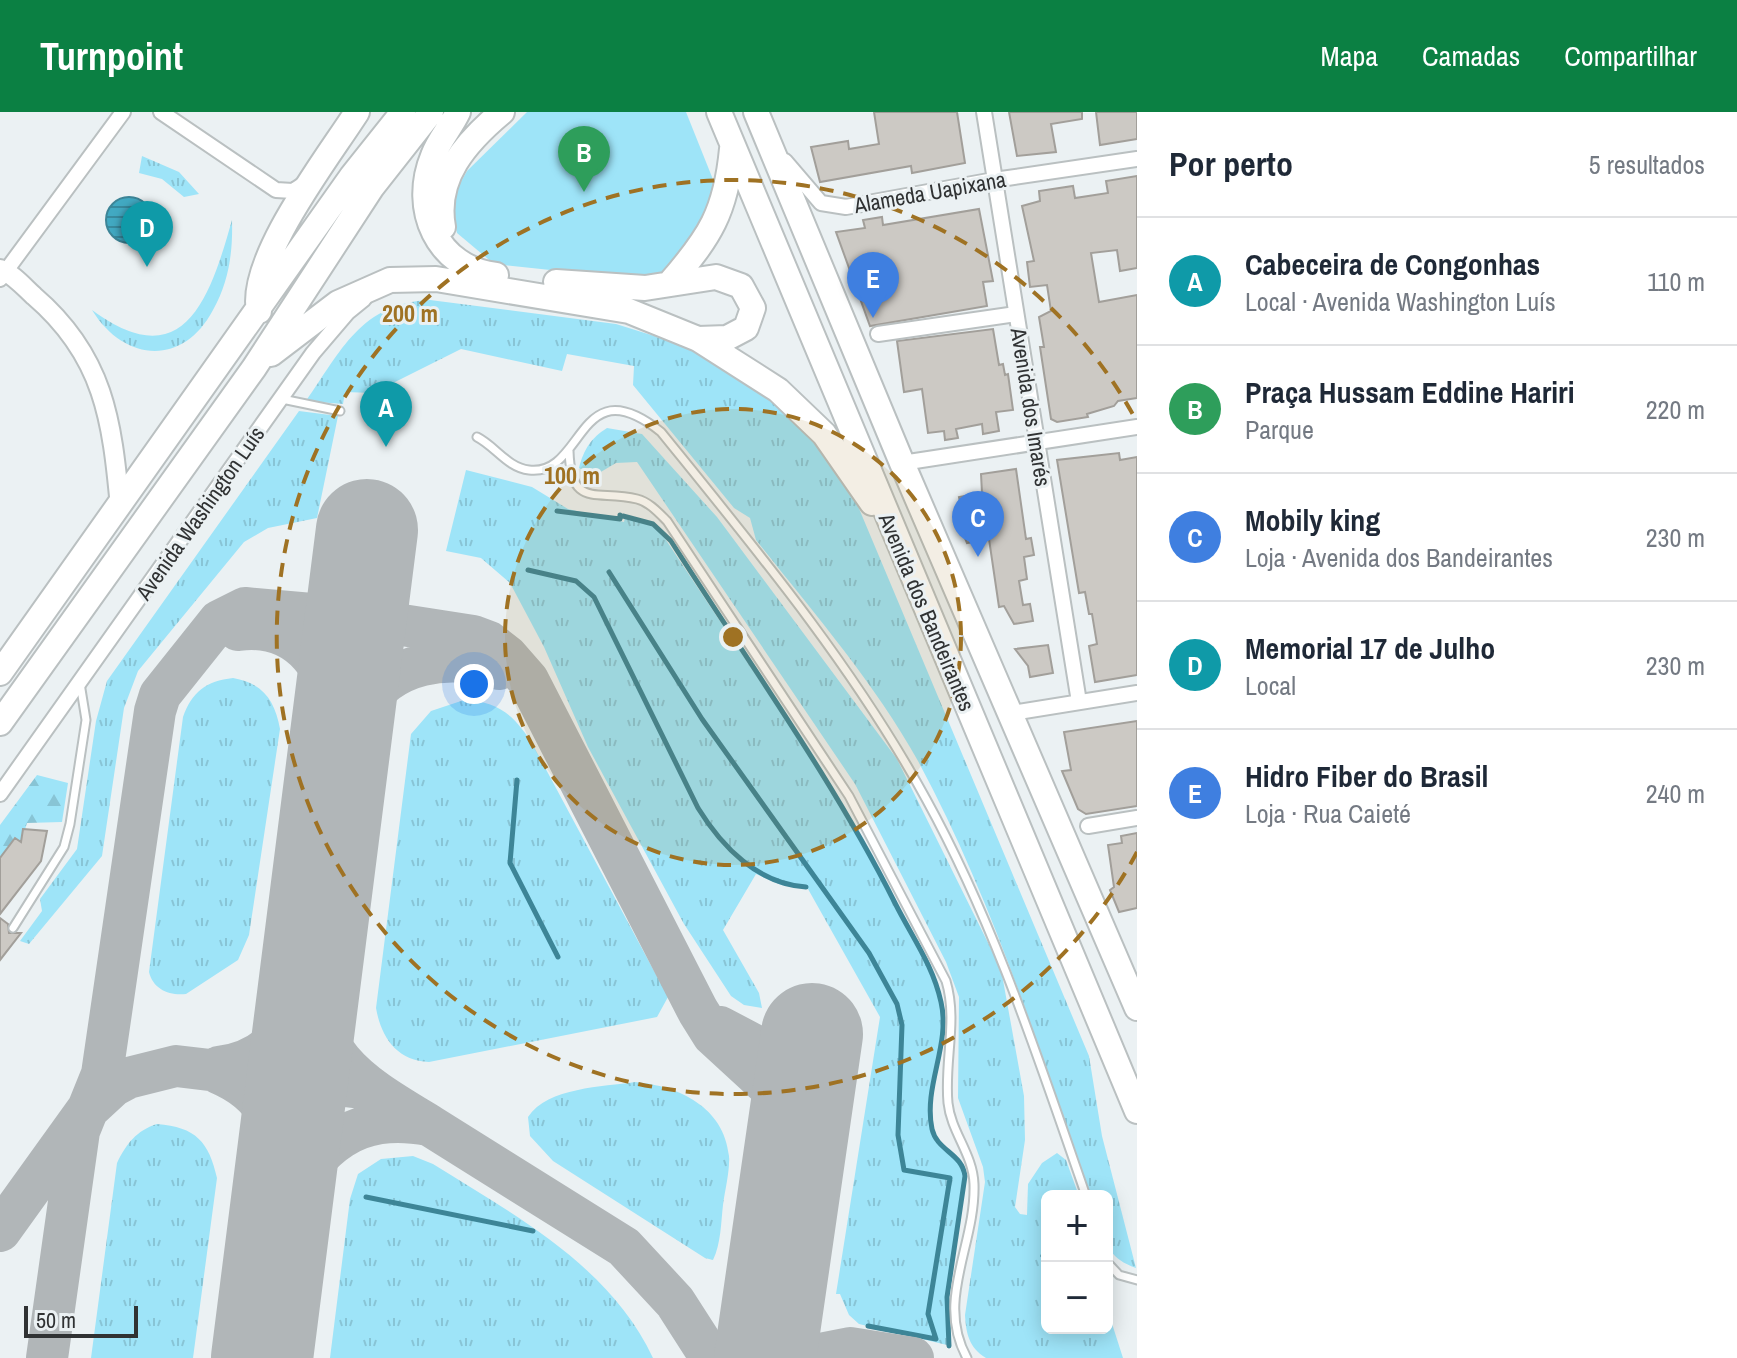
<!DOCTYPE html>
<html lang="pt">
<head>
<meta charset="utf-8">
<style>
  body { margin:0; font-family:"Archivo Narrow",sans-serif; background:#f2f2f3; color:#1f2937 }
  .controls { position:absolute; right:24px; bottom:24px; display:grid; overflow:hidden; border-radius:12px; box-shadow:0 4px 20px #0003 }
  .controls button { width:72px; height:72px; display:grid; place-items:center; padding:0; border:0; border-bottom:2px solid #e0e1e3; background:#fff; color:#1f2937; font:40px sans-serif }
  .scale { position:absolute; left:24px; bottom:20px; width:114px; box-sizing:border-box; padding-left:8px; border:4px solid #303233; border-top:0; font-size:22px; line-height:28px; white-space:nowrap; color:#303233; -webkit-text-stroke:6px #ebf1f3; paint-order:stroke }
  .you { position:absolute; left:474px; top:572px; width:28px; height:28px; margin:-20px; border:6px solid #fff; border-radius:50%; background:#1a73e8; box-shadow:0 0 0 12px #1a73e833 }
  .badge { display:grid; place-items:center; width:52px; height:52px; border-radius:50%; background:#0b8043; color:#fff; font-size:26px; font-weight:700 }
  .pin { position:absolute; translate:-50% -66px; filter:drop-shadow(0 2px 4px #0008) }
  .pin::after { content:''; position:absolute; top:42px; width:28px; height:24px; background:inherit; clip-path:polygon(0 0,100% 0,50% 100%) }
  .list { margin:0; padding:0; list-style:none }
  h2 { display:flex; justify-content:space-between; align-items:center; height:104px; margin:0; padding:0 32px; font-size:34px }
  h2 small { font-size:26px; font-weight:400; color:#747a83 }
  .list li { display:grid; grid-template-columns:52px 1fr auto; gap:24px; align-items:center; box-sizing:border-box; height:128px; padding:0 32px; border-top:2px solid #e0e1e3 }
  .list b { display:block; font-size:30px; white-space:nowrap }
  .list p { margin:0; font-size:26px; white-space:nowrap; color:#747a83 }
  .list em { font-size:26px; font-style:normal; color:#747a83 }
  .map { position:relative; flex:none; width:1137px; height:1246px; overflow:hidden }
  header { display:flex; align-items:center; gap:48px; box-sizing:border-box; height:112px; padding:0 40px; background:#0b8043; color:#fff }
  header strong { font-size:38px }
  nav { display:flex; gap:44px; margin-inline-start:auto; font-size:28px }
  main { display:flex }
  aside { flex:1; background:#fff }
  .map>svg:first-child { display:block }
  .grass { fill:url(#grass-tufts) }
  .forest { fill:url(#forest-firs) }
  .park { fill:#9ee4f8 }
  .water { fill:url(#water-rules); stroke:#3d8597; stroke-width:2 }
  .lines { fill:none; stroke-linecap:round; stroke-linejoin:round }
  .stream { stroke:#3d8597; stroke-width:5 }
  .taxiway { stroke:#b1b6b8; stroke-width:42 }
  .runway { stroke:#b1b6b8; stroke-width:102 }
  .building { fill:#ccc9c4; stroke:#a29f9a; stroke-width:2 }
  .lane-casing { stroke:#bac0c1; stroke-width:11 }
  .street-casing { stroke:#bac0c1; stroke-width:18 }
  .secondary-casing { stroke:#bac0c1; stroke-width:22 }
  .highway-casing { stroke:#bac0c1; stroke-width:28 }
  .lane { stroke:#fff; stroke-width:7 }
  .street { stroke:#fff; stroke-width:14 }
  .secondary { stroke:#fff; stroke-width:18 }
  .highway { stroke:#fff; stroke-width:24 }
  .ring { fill:none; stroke:#9f7223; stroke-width:4; stroke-dasharray:14 10 }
  .labels { text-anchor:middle; stroke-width:6; stroke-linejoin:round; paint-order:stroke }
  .street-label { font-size:22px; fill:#303233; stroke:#ebf1f3 }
  .centre { fill:#9f7223; stroke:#ebf1f3; stroke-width:4 }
  .ring-label { font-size:24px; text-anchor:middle; font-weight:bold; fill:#9f7223; stroke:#ebf1f3; stroke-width:6; stroke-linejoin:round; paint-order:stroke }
</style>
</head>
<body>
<header>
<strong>Turnpoint</strong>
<nav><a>Mapa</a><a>Camadas</a><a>Compartilhar</a></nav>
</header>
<main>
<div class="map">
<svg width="1137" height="1246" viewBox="0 0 1137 1246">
  <defs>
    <pattern id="grass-tufts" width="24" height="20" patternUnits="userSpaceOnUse" patternTransform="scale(2)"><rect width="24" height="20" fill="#9ee4f8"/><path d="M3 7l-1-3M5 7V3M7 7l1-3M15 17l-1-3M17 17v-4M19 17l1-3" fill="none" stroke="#88c4d5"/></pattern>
    <pattern id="forest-firs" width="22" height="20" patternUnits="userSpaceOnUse" patternTransform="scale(2)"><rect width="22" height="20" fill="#9ee4f8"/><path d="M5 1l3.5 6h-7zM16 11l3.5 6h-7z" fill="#88c4d5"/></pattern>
    <pattern id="water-rules" width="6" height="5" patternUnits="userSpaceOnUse" patternTransform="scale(2)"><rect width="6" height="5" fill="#42a9c2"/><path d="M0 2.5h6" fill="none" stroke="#388a9e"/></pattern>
  </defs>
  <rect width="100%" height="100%" fill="#ebf1f3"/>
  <!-- grass -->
  <path class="grass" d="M142,44L179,60L199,82L184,85L162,67L139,61Z
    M232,108C233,139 229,170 213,198C183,255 124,250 92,198C184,266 210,186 232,108Z
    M430,188L616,212L680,232L774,285L816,326L855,387L1089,944L1102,1024L1136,1156C1097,1142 1107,1120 1107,1084H1090C1039,937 992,786 918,649C874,570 812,499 756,428L750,406L734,396L633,273L634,254L567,242L562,259L461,237L373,281L345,280L343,292L306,289C341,239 361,191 430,188Z
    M299,299L338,304L317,406L268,416L244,430L138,559L124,596L102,744L29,832L20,829L42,799L40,787L77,737L96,609L107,569Z
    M607,316L642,322L717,405L897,647L1001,857L1024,984L1025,1028L1015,1095L1020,1102L1027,1103L1028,1072L1042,1051L1057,1041L1066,1048L1079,1084H1047V1216H1107V1196L1123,1246H986C969,1236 966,1221 965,1203L985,1070L983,1055L958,986L959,885L946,850L855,672L637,350L616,351L594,364L579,356C584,337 591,326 607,316Z
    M466,358L532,375L568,397L624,410L625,405L642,408L660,419L845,697L923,842L934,865L944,909L931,983V1017L935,1029L959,1049L964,1064L946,1184L947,1233L859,1212L849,1203L840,1182H836L880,905L808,777L781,773L756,762L723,818L759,881L762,896L744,893L731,884L684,812L588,635L544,535L510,471L481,446L446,439Z
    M233,566C263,571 275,589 280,617L249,823L238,848L186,882C169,884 153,877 149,860L183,605C192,580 206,569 233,566Z
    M464,588C500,589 517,606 534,635L668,885L657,905L429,950C397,949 381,925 376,896L411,622L431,599Z
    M635,970C679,974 724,995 729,1044C730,1059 725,1078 723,1093C721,1110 721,1132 713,1148L705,1146L553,1049L530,1024L528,1005C548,975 603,975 635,970Z
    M157,1012C196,1015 209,1030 217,1066L193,1246H91L117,1051C127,1031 136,1019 157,1012Z
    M413,1044L433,1052C516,1104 610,1154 653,1246H330L350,1087L358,1062L381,1047Z"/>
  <!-- forest -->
  <path class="forest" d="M37,663L68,671L62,710L27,711L21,730L15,726L0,746V713Z"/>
  <!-- park -->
  <path class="park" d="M527,0H686L714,70L706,113L667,161L635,167L494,152L457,121L450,89L467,59Z"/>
  <!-- water -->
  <path class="water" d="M106 108a23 23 0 1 1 46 0a23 23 0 1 1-46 0Z"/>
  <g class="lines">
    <!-- stream -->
    <path class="stream" d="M557,399L620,407V403
      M623,404L653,412L671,429C747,549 831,664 895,791C912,825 933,853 941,890C951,933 923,974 932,1017C937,1039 962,1041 965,1064L947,1185L949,1234
      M528,458L576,469L594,485L698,696C722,735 758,772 806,775
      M609,460L702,607L869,841L897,892L902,913L898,1023L904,1058L950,1066L928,1202L936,1227L868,1214
      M517,668L510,751L558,845
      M366,1085L533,1119
      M1043,1144L1047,1142"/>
    <!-- taxiway -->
    <path class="taxiway" d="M238,518C303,509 329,561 345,614
      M340,650C346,632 351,613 361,598C390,549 449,541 499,557
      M720,915L756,934L808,942
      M219,955C267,950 292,916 311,875
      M218,961C270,983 279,1017 285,1068
      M429,1013L624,1135L675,1190L711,1246
      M282,1092C321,1034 353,999 429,1013C358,970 310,944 314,852
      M0,1119L87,998L113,974L128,966L176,954L370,977
      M47,1246L79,1019L102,962L155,599L160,583L219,509L245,496L357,506L473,524L489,530L507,544L528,568L698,899L713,923L775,980L787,1010L791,1046
      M799,1246L850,1236L913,1246"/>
    <!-- runway -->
    <path class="runway" d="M262,1246L367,418
      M765,1246L812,922"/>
  </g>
  <!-- building -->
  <path class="building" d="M874,0H957L965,51L912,61L911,54L820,70L811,35L848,29L849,37L879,32Z
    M1009,0H1082V7L1051,12L1056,40L1017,44Z
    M1096,0H1137V27L1100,33Z
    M1137,64V156L1120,159L1117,138L1091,141L1099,190L1137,183V286L1118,289L1114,294L1087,302L1088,305L1057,310L1051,307L1040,235H1044L1039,205L1051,199L1047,173L1030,175L1027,150L1034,149L1022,94L1040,89L1039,79L1073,74L1075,86L1108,81L1106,69Z
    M979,97L993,169L983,170L987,194L870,214L836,120L865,116L863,108L882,105L883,113Z
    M993,217L999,253L1003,252L1005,263L1008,262L1013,298L996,300L999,319L983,322L982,312L956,317L958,326L945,328L944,319L928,321L922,277L904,280L897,229Z
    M1119,341L1120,348L1137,345V563L1095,570L1089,534L1097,532L1092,502H1089L1085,480L1079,481L1057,348Z
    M1016,357L1026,427L1031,426L1034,443L1024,445L1027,467L1019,469L1023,493L1030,492L1033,509L1014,512L1004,494L999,495L989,427L967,431L958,409L963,407L959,385L982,381L981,362Z
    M1048,533L1053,561L1030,565L1028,554L1015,537Z
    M1137,609V694L1086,702L1078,697L1062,659L1071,658L1064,620Z
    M23,717L47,719L41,749L0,802V746L15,726L21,730Z
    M1137,721V796L1119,800L1110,778L1114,775L1108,733L1122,731L1121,724Z
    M0,806L8,812L9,821H21L0,848Z"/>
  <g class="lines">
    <!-- lane casing -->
    <g class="lane-casing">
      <path id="lane" d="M282,287L340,299
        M477,325C495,334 508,356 529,358C585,365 577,253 661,320C755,436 854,555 926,687C995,812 1039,949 1086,1084
        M569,339C571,398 596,377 637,387C649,390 658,400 667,409L849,684L946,869C958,909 944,949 948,991C951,1020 973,1042 974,1072C976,1133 935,1188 967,1246
        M13,816L64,735L70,712L86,608L80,571
        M1107,1150L1119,1163L1137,1168"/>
    </g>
    <!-- street casing -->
    <g class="street-casing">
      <path id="street" d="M161,0L276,78L293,79L305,71
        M984,0L1079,590
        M785,49L821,91L846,95L994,68L1137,47
        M0,167L123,0
        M878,222L1016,202
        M902,351L1137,315
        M1012,601L1137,581
        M0,682L313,241L348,200L364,187
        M1088,714L1137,706"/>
    </g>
    <!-- secondary casing -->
    <g class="secondary-casing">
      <path id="secondary" d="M0,157C13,162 23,174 34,184C104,244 112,308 120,395"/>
    </g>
    <!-- highway casing -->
    <g class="highway-casing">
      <path id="highway" d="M458,0C451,15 439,28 433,44C411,97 437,156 496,163
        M719,0L1137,999
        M756,0L902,351L1137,896
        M443,115C434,66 466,30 502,0
        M556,170L645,176L716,165L741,174L753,196L746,216L727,226L698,227
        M669,172C710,125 726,100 732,37
        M259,199C248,148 329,44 357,0
        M271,242L338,191L390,168L436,167L629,199L698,227L778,278L824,322L872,391
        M0,561L352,64L403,0
        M0,611L254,256L372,75L431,0"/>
    </g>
    <!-- lane -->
    <use href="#lane" class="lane"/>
    <!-- street -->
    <use href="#street" class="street"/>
    <!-- secondary -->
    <use href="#secondary" class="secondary"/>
    <!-- highway -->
    <use href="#highway" class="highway"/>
  </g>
  <!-- distance rings -->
  <circle cx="733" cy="525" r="228" fill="#9f7223" fill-opacity=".12"/>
  <g class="ring">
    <circle cx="733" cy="525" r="228"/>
    <path d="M1137 740A457 457 0 1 1 1137 310"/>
  </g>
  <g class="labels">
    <!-- street labels -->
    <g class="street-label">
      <text transform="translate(930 80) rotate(-10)" y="8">Alameda Uapixana</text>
      <text transform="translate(1031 295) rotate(81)" y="8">Avenida dos Imarés</text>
      <text transform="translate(200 401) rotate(-55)" y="8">Avenida Washington Luís</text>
      <text transform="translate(927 500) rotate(67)" y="8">Avenida dos Bandeirantes</text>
    </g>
  </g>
  <circle cx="733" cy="525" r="12" class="centre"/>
  <g class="ring-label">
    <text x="410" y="210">200 m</text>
    <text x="572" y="372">100 m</text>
  </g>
</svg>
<div class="controls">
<button>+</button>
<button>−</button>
</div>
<div class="scale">50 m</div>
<div class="you"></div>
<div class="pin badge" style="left:386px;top:335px;background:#0f9aa8">A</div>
<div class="pin badge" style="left:584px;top:80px;background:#2e9e5b">B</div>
<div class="pin badge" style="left:978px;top:445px;background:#3f7fe0">C</div>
<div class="pin badge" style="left:147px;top:155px;background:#0f9aa8">D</div>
<div class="pin badge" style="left:873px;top:206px;background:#3f7fe0">E</div>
</div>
<aside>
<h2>Por perto<small>5 resultados</small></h2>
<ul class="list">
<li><span class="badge" style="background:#0f9aa8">A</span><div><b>Cabeceira de Congonhas</b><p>Local · Avenida Washington Luís</p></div><em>110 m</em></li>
<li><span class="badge" style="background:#2e9e5b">B</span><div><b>Praça Hussam Eddine Hariri</b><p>Parque</p></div><em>220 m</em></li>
<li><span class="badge" style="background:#3f7fe0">C</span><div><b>Mobily king</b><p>Loja · Avenida dos Bandeirantes</p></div><em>230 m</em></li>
<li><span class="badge" style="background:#0f9aa8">D</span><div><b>Memorial 17 de Julho</b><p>Local</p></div><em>230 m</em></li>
<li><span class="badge" style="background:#3f7fe0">E</span><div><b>Hidro Fiber do Brasil</b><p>Loja · Rua Caieté</p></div><em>240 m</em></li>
</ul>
</aside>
</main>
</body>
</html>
